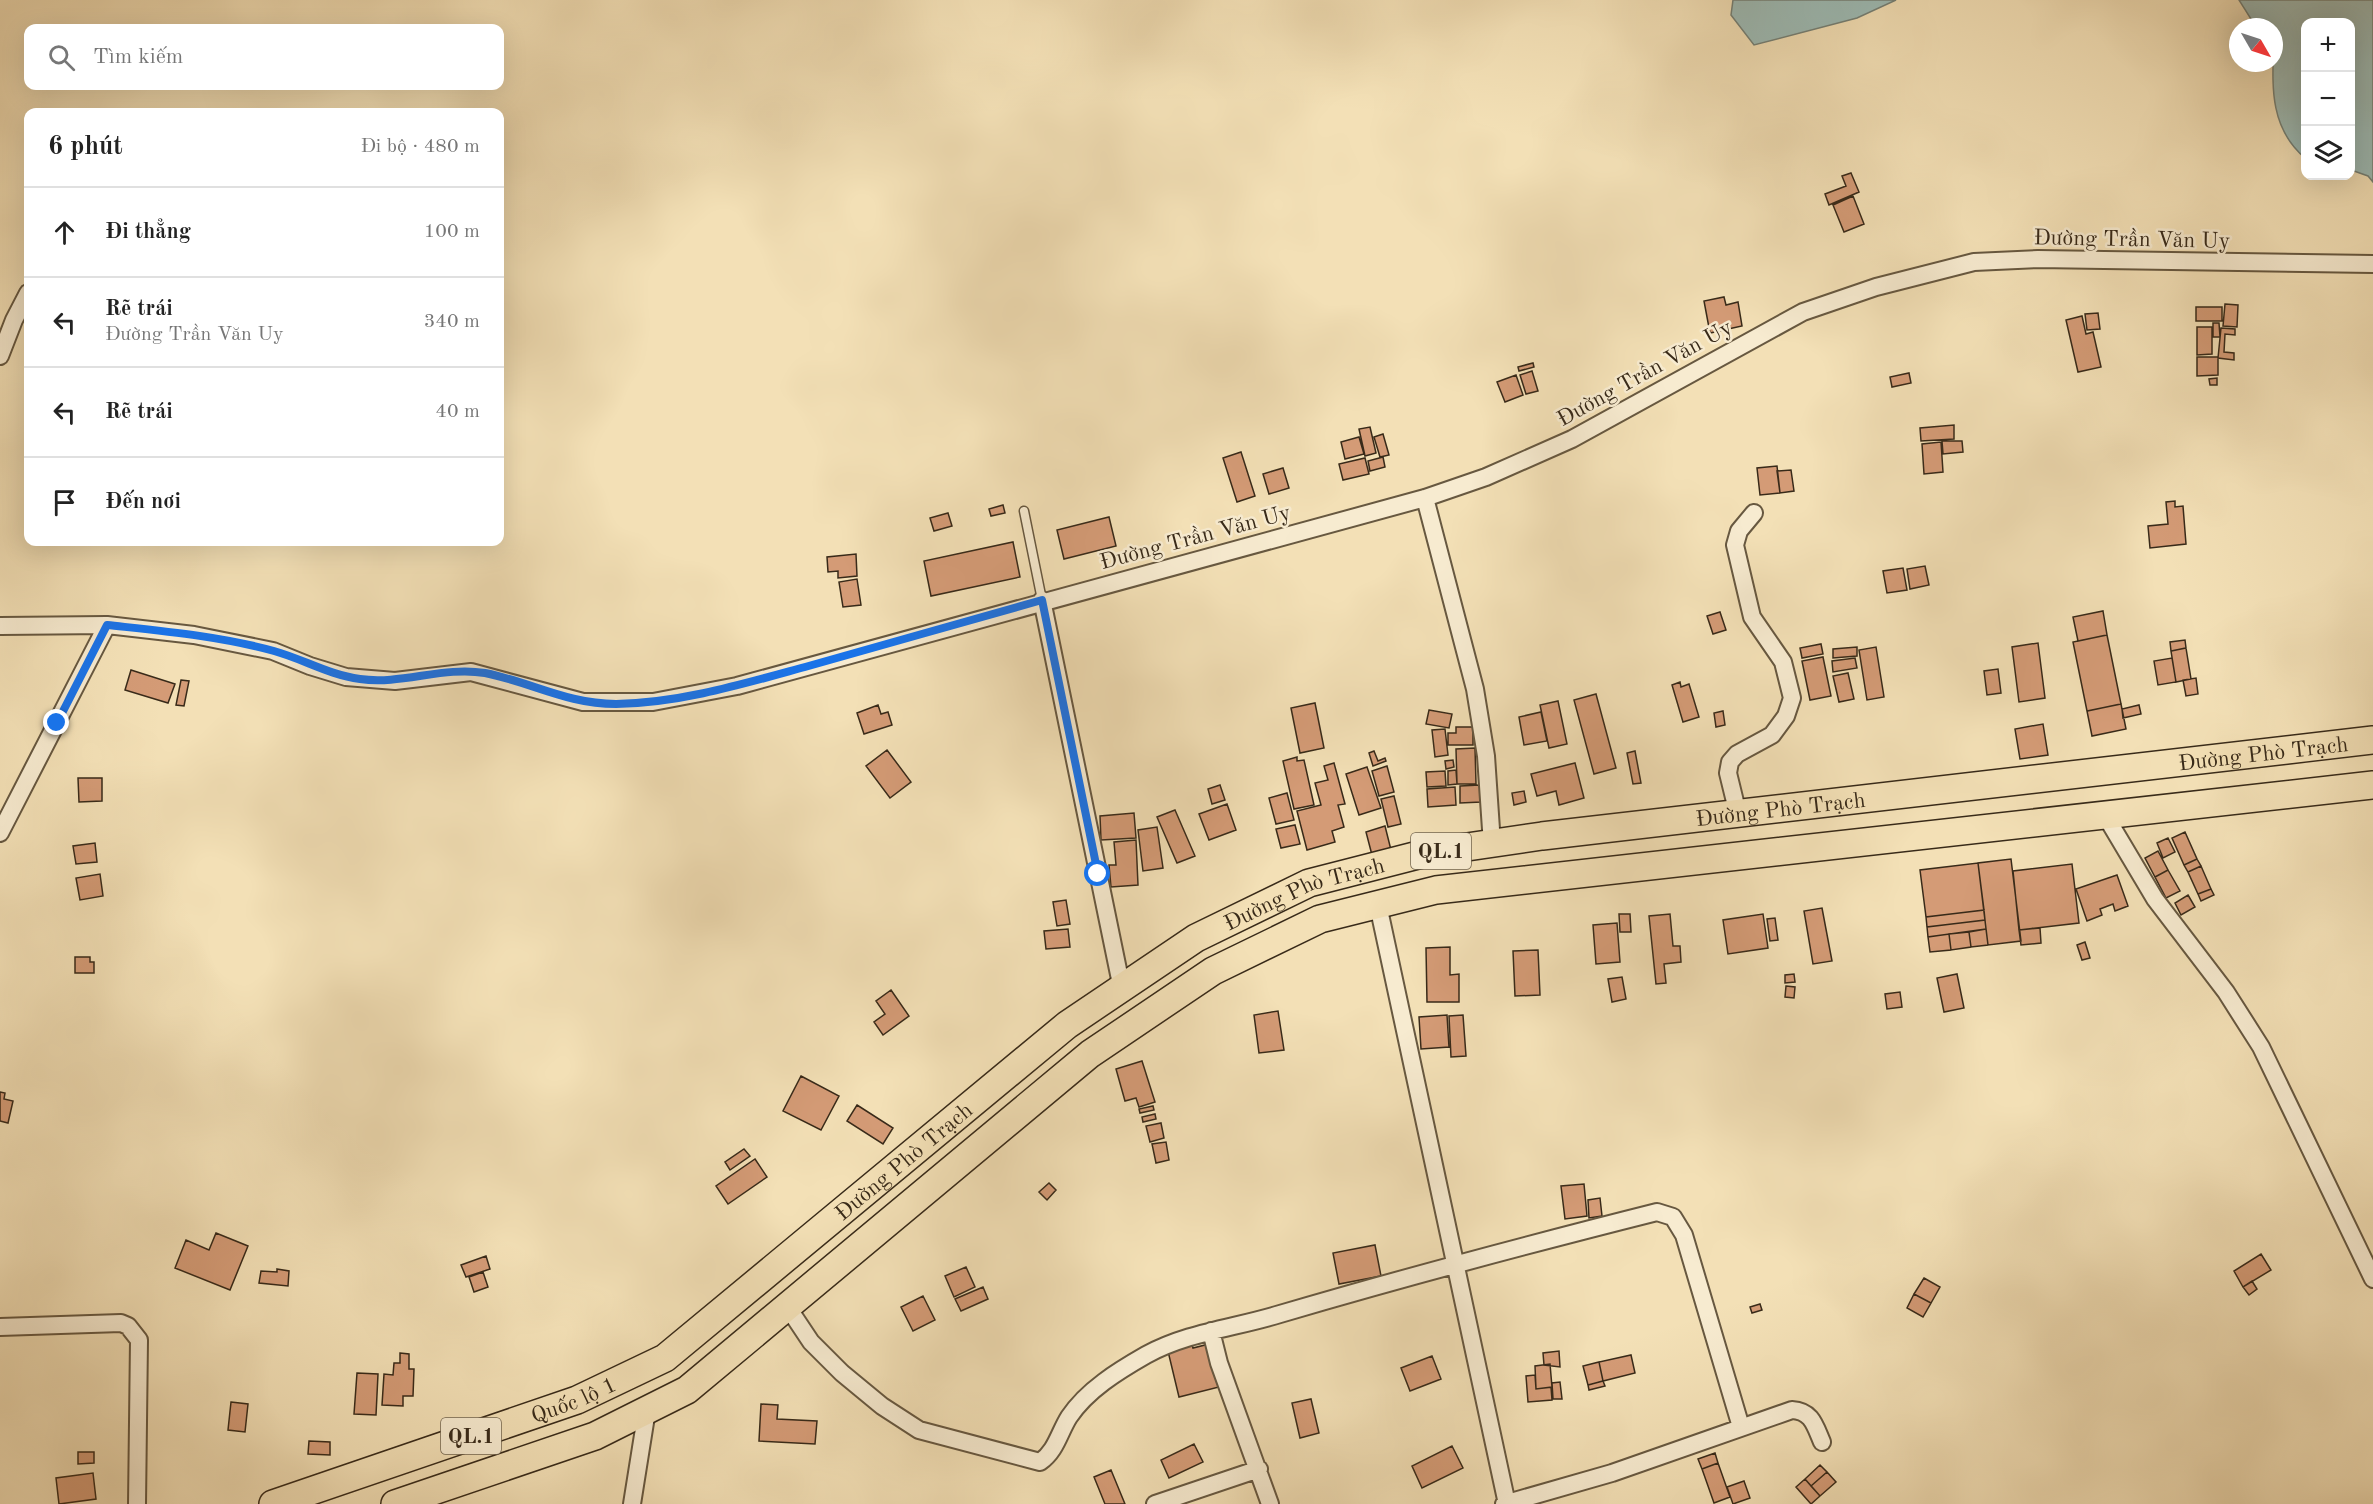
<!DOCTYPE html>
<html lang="vi">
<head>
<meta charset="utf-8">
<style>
  body { margin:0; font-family:"Old Standard TT",serif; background:#f6f6f6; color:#222 }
  .controls { position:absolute; right:18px; top:18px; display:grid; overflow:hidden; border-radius:12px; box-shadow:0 6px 24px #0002 }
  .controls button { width:54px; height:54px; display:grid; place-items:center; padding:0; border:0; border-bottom:2px solid #e0e0e0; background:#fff; color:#222; font:30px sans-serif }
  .compass { position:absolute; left:2229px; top:18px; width:54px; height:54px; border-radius:50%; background:#fff; box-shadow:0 6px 24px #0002; rotate:129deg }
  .stop { position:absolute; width:18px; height:18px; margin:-14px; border:4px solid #1a73e8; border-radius:50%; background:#fff }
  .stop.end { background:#1a73e8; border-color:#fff; box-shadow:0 2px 6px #0008 }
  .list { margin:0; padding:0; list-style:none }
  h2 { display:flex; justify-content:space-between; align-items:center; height:78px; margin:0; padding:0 24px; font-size:26px }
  h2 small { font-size:20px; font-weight:400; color:#767676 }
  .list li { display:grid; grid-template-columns:39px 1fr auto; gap:18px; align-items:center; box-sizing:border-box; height:90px; padding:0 24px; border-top:2px solid #e0e0e0 }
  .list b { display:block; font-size:22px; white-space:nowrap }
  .list p { margin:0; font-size:20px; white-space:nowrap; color:#767676 }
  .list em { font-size:20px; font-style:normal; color:#767676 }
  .icon { flex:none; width:33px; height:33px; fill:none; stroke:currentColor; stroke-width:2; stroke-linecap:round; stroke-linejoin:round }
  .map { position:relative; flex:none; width:2373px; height:1504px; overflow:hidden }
  .search { position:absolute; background:#fff; box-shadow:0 6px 24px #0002; left:24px; top:24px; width:480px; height:66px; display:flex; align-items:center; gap:15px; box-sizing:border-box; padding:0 21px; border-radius:12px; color:#767676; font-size:22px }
  .panel { position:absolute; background:#fff; box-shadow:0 6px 24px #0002; left:24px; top:108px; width:480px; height:438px; border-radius:12px }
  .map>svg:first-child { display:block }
  .water { fill:#9dbbb5; stroke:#758177; stroke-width:1.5 }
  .building { fill:#d49b76; stroke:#382a19; stroke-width:1.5 }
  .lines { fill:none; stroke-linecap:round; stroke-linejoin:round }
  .service-casing { stroke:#675840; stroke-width:11 }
  .minor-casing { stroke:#675840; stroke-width:20 }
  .trunk-casing { stroke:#382a19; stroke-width:30 }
  .service { stroke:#f7ebd0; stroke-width:8 }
  .minor { stroke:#f7ebd0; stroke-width:16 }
  .trunk { stroke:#f3e0b6; stroke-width:27 }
  .route { stroke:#1a73e8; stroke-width:8 }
  .labels { text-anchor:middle; stroke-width:5; stroke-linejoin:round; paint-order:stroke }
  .shield { fill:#f7ebd0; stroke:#716450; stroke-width:1.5 }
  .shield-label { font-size:21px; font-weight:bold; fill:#382a19 }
  .street-label { font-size:22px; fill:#382a19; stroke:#f7ebd0 }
</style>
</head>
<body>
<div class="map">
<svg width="2373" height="1504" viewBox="0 0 2373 1504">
  <rect width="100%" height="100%" fill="#f3e0b6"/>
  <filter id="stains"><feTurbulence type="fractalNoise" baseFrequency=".00333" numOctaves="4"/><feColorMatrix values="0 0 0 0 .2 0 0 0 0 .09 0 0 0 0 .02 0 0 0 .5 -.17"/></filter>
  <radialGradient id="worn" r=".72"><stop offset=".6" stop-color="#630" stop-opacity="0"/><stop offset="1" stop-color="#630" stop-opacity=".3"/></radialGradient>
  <!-- water -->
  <path class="water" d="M1733,0H1896L1857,18L1754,45L1731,15Z
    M2239,0H2373V182L2368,176L2351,170L2350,22H2306L2305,158C2264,123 2274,74 2274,27H2256Z"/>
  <!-- building -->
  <path class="building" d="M1851,173L1859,192L1829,205L1825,194L1846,186L1842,176Z
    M1853,196L1864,224L1844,232L1833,205Z
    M1724,297L1726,305L1738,302L1742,326L1710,333L1704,301Z
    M2225,304L2238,305L2237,327L2223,326Z
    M2196,307H2222V321H2196Z
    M2098,313L2100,329L2087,330L2085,314Z
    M2082,316L2086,334L2093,332L2101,367L2078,372L2066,320Z
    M2213,323H2219L2220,337H2213Z
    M2197,327H2212V354L2197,355Z
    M2221,328L2235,329V335L2225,334L2224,352L2234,353V360L2218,358Z
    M2197,357H2218V375L2197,376Z
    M1533,363L1534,367L1519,371L1518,367Z
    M1532,371L1538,391L1526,394L1520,375Z
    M1909,373L1911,383L1892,387L1890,377Z
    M1516,375L1523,395L1505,402L1497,382Z
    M2217,378V385H2210L2209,379Z
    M1954,425V439L1921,441L1920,428Z
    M1370,427L1376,453L1365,456L1359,429Z
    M1383,434L1389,455L1380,457L1374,437Z
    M1359,437L1364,454L1345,459L1341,442Z
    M1942,441H1962L1963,452L1943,454Z
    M1941,442L1943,472L1924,474L1922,444Z
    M1241,452L1255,496L1237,502L1223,458Z
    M1383,457L1385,467L1370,471L1368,461Z
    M1365,458L1369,474L1343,480L1339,464Z
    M1777,466L1780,493L1760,495L1757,468Z
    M1283,468L1289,488L1269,494L1263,474Z
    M1791,470L1794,491L1780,493L1777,471Z
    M2175,501V507L2183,506L2186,544L2150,548L2148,526L2168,524L2166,502Z
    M1003,505L1005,513L991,516L989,509Z
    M948,513L952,526L934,531L930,518Z
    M1109,517L1116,546L1064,559L1057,530Z
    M1013,542L1020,577L931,596L924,561Z
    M856,554L857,576L838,578V571L828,572L827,557Z
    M1925,566L1929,585L1910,589L1907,569Z
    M1903,568L1907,590L1887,593L1883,571Z
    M857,579L861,605L843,607L839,582Z
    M2103,611L2107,635L2078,641L2073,617Z
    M1720,612L1726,630L1713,634L1707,616Z
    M2107,635L2121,704L2087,711L2073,642Z
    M2185,640L2186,648L2171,651L2170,642Z
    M2038,643L2045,698L2019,702L2012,647Z
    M1821,644L1823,654L1802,658L1800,648Z
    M1857,647V656L1833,658V649Z
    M1876,647L1884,697L1867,700L1859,650Z
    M2186,648L2191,679L2176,682L2171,651Z
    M1823,657L1831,696L1810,700L1802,661Z
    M1855,658L1857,668L1833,672L1832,661Z
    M2172,658L2176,682L2158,685L2154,661Z
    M1998,669L2001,693L1987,695L1984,671Z
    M131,670L175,684L168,703L125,690Z
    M1848,673L1854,699L1839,702L1833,676Z
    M2196,678L2198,694L2186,696L2183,680Z
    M181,680L189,681L184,706L176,705Z
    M1680,682L1681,687L1689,684L1699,717L1683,722L1672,685Z
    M1596,694L1616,768L1594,774L1574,700Z
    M1558,701L1567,744L1549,748L1540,705Z
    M1315,703L1324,748L1300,753L1291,708Z
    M2121,704L2126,729L2092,736L2087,711Z
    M878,705L881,714L888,712L892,725L864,734L857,713Z
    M2139,705L2141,714L2123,718L2122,709Z
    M1429,710L1452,714L1449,728L1426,724Z
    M1723,711L1725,725L1716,727L1714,713Z
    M1541,712L1547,741L1524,745L1519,717Z
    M2043,724L2048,755L2020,759L2015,729Z
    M1456,727H1473V745H1448V733H1456Z
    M1445,729L1448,755L1435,757L1432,730Z
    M1475,748L1476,784H1457L1456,749Z
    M887,750L911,782L890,798L866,766Z
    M1374,751L1378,761L1385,758L1386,761L1373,766L1369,753Z
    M1635,751L1641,783L1633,784L1627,753Z
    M1297,757V761L1304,760L1314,805L1294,809L1283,761Z
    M1453,760L1454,767L1446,769L1445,761Z
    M1334,763L1345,804L1338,805L1344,827L1332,831L1335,842L1307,850L1297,811L1321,805L1315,783L1328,780L1324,766Z
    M1575,763L1584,798L1559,805L1556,791L1537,796L1531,774Z
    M1387,766L1394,792L1379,796L1372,771Z
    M1367,767L1381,808L1359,815L1346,774Z
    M1456,770L1457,784L1448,785V771Z
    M1445,771L1446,786L1427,787L1426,772Z
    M78,778H102V801L79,802Z
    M1220,785L1225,800L1212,804L1208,789Z
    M1480,785L1481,802L1460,803V786Z
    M1455,787L1456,805L1428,807L1427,789Z
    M1524,791L1526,802L1514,805L1512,793Z
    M1287,793L1294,820L1276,824L1269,798Z
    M1394,796L1401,824L1388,827L1381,799Z
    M1227,804L1236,830L1209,840L1199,814Z
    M1175,810L1195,856L1177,863L1157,817Z
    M1134,813L1136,838L1101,840L1100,816Z
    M1295,825L1300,844L1281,848L1276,829Z
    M1385,826L1391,850L1372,855L1366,832Z
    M1157,827L1163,868L1143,871L1138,830Z
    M2185,832L2197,859L2184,865L2172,838Z
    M2168,838L2175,852L2163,858L2157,843Z
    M1136,840L1138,885L1111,887L1109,865H1116L1114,842Z
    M95,843L97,862L76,864L73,846Z
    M2158,851L2168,870L2155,877L2145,858Z
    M2011,859L2021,941L1988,945L1978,863Z
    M2197,859L2201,866L2188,872L2184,865Z
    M1978,863L1984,910L1926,917L1920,870Z
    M2072,864L2079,923L2019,930L2013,871Z
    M2201,866L2211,889L2198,894L2188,872Z
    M2168,870L2180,891L2166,898L2155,877Z
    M100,874L103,896L80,900L76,878Z
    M2117,875L2128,906L2115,911L2113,904L2100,909L2102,915L2087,921L2076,889Z
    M2211,889L2214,895L2201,901L2198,894Z
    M2188,895L2195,907L2181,915L2175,903Z
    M1066,900L1070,924L1057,926L1053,902Z
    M1822,908L1832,961L1813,964L1804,911Z
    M1984,910L1985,920L1927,927L1926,917Z
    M1619,914H1630L1631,932H1620Z
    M1670,914L1673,946H1680L1681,962L1664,964L1666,983L1656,984L1649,916Z
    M1763,914L1768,948L1728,954L1723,920Z
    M1775,918L1778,940L1770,941L1767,919Z
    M1985,920L1986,929L1928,937L1927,927Z
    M1617,923L1620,962L1596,964L1593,925Z
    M2040,928L2041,943L2021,945L2019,930Z
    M1068,929L1070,947L1046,949L1044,931Z
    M1986,929L1988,945L1971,947L1969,932Z
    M1969,932L1971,947L1951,950L1949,934Z
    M1949,934L1951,950L1930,952L1928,937Z
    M2085,942L2090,958L2082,960L2077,945Z
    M1450,947V975L1459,974V1002H1427L1426,948Z
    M1538,950L1540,995L1515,996L1513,951Z
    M75,957H90V962H94V973H75Z
    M1794,974L1795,982L1785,983V975Z
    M1957,974L1964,1008L1944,1012L1937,978Z
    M1622,977L1626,999L1612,1002L1608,979Z
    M1786,986L1795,987L1794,998L1785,997Z
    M891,990L909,1016L883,1035L874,1022L885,1014L876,1001Z
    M1900,992L1902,1007L1887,1009L1885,994Z
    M1278,1011L1284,1050L1259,1053L1254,1015Z
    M1447,1015L1449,1047L1421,1049L1419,1017Z
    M1463,1015L1466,1056L1451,1057L1449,1016Z
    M1142,1061L1155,1102L1139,1107L1136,1098L1125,1101L1116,1069Z
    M801,1076L839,1096L821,1130L783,1111Z
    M0,1092L5,1093L4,1099L13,1101L8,1123L0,1121Z
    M857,1105L893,1128L883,1144L847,1121Z
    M1153,1106L1154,1110L1140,1113L1139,1109Z
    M1155,1114L1156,1119L1143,1122L1142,1117Z
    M1161,1123L1164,1138L1150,1142L1146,1126Z
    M1166,1142L1169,1160L1156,1163L1152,1144Z
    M744,1149L750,1156L730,1170L725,1162Z
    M755,1159L767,1177L728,1204L716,1186Z
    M1049,1183L1056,1190L1047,1200L1039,1192Z
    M1584,1184L1587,1216L1565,1219L1561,1186Z
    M1600,1198L1602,1216L1589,1218L1588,1200Z
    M216,1233L248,1246L230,1290L175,1268L186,1240L209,1250Z
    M1375,1245L1381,1276L1339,1284L1333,1253Z
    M2261,1254L2271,1270L2243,1287L2234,1271Z
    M486,1256L490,1269L466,1277L461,1265Z
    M966,1267L975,1287L954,1297L945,1276Z
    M277,1269L289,1271L288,1286L259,1283L261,1271L277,1272Z
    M483,1272L488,1287L474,1292L469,1277Z
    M1924,1278L1940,1287L1931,1303L1914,1294Z
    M2252,1281L2257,1289L2249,1295L2243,1287Z
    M983,1287L988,1299L961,1311L955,1299Z
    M1914,1294L1931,1303L1923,1317L1907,1308Z
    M923,1296L935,1320L913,1331L901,1307Z
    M1760,1304L1762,1310L1752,1313L1750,1307Z
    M1191,1341L1193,1348L1209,1344L1219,1387L1179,1397L1167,1347Z
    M1559,1351L1560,1367L1544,1365L1543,1353Z
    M400,1353L409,1354V1369H414L413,1396H403V1406L382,1405L384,1374L393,1375L394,1363H400Z
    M1631,1355L1635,1373L1603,1381L1599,1362Z
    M1432,1356L1441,1379L1410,1391L1401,1368Z
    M1599,1362L1603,1381L1588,1385L1583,1366Z
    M1550,1364L1552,1387L1536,1389L1535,1366Z
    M357,1373L378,1374L376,1415L354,1414Z
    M1535,1375L1536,1389L1551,1387L1552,1400L1528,1402L1526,1376Z
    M1603,1381L1605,1386L1589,1390L1588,1385Z
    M1560,1382L1562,1399H1553L1552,1383Z
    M1311,1399L1319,1433L1300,1438L1292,1403Z
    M231,1402L248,1404L245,1432L228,1430Z
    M761,1404L778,1405L777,1419L817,1421L815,1444L759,1441Z
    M309,1441L330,1442V1455L308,1454Z
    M1194,1444L1203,1462L1169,1478L1161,1460Z
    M1452,1446L1463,1468L1422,1488L1412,1466Z
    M78,1452H94V1463L78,1464Z
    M1715,1453L1718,1463L1702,1469L1698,1459Z
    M1718,1463L1730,1497L1714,1503L1702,1469Z
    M1820,1465L1827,1472L1811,1486L1805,1479Z
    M1111,1470L1125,1504H1105L1094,1477Z
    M1827,1472L1836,1482L1820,1496L1811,1486Z
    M93,1473L96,1499L59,1504L56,1478Z
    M1805,1479L1820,1496L1811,1504L1796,1487Z
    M1744,1481L1750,1498L1733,1504L1727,1487Z"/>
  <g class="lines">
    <!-- service casing -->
    <g class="service-casing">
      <path id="service" d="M1024,511L1042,600"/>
    </g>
    <!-- minor casing -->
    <g class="minor-casing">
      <path id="minor" d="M0,356L14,320L28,293
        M1425,498L1475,689L1486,756L1492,844
        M1042,600L1122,989
        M0,626L107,625L194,635L273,651L310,666L346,677L395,681L471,672L583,702H653L737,686L1425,498L1486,477L1572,439L1803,312L1876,287L1974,262L2038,259L2373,264
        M1738,814L1728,773L1730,762L1737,754L1772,735L1786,716L1792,698L1783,662L1752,617L1735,545L1739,531L1754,513
        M2105,815L2155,899L2226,992L2261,1047L2373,1279
        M0,833L107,625
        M1378,905L1507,1504
        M787,1306L811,1342L842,1373L882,1406L919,1430L1040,1462C1056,1451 1059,1433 1069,1417C1087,1390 1118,1371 1146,1355C1188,1332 1235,1328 1280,1314C1406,1277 1530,1244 1657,1212L1673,1217L1684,1235L1741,1427
        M0,1327L121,1323L128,1326L139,1340L137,1504
        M1211,1331L1219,1363L1270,1504
        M632,1504L647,1410
        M1155,1504L1259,1469
        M1504,1504L1612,1473L1792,1410C1812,1411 1815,1426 1822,1442"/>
    </g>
    <!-- trunk casing -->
    <g class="trunk-casing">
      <g id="trunk">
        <path id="s1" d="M273,1504L577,1400L665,1358L1067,1025L1196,938L1309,883L1426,853L1542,836L2373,740"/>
        <path d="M395,1504L595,1436L687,1390L1090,1054L1213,971L1320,919L1436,890L2373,785"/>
      </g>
    </g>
    <!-- service -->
    <use href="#service" class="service"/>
    <!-- minor -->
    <use href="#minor" class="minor"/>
    <!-- trunk -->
    <use href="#trunk" class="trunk"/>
  </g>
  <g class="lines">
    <!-- route -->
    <path class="route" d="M57,723L107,625C162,631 219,636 274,651C303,659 329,675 360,679C402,685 443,666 485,673C531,682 567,704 616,704C680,703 743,684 805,667C884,645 963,622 1042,600L1098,874"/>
  </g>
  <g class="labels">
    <!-- shield labels -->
    <g class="shield">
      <rect x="1411" y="833" width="60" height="36" rx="4.5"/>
      <rect x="441" y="1418" width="60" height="36" rx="4.5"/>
    </g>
    <g class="shield-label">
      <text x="1441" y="858">QL.1</text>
      <text x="471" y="1443">QL.1</text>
    </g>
    <!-- street labels -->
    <g class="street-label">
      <text transform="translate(2132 238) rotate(1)" y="8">Đường Trần Văn Uy</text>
      <text transform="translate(1644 372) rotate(-29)" y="8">Đường Trần Văn Uy</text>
      <text transform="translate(1195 536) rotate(-15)" y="8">Đường Trần Văn Uy</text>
      <text dy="8" stroke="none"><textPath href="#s1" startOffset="2186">Đường Phò Trạch</textPath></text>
      <text dy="8" stroke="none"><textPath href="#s1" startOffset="1700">Đường Phò Trạch</textPath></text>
      <text dy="8" stroke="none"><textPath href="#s1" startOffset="1214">Đường Phò Trạch</textPath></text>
      <text dy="8" stroke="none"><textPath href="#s1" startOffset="728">Đường Phò Trạch</textPath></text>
      <text dy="8" stroke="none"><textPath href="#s1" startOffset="318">Quốc lộ 1</textPath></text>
    </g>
  </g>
  <rect width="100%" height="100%" filter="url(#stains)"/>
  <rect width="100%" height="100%" fill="url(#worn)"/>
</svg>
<div class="controls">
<button>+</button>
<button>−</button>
<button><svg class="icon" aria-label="layers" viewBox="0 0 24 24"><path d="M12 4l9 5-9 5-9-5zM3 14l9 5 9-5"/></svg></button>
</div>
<svg class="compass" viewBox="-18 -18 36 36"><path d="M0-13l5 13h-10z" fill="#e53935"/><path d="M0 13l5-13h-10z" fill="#767676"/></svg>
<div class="stop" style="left:1098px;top:874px"></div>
<div class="stop end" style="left:57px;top:723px"></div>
<div class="search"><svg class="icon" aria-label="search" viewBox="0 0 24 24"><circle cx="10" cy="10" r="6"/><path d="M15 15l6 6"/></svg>Tìm kiếm</div>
<section class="panel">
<h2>6 phút<small>Đi bộ · 480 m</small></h2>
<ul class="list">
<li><svg class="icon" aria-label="ahead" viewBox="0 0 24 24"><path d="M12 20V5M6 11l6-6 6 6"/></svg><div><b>Đi thẳng</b></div><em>100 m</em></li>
<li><svg class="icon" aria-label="left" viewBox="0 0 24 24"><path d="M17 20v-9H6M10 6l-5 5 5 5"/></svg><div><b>Rẽ trái</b><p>Đường Trần Văn Uy</p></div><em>340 m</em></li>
<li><svg class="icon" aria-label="left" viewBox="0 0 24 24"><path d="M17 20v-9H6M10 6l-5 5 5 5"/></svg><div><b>Rẽ trái</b></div><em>40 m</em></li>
<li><svg class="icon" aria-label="arrive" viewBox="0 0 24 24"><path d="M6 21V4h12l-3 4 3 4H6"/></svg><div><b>Đến nơi</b></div></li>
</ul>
</section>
</div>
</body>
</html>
